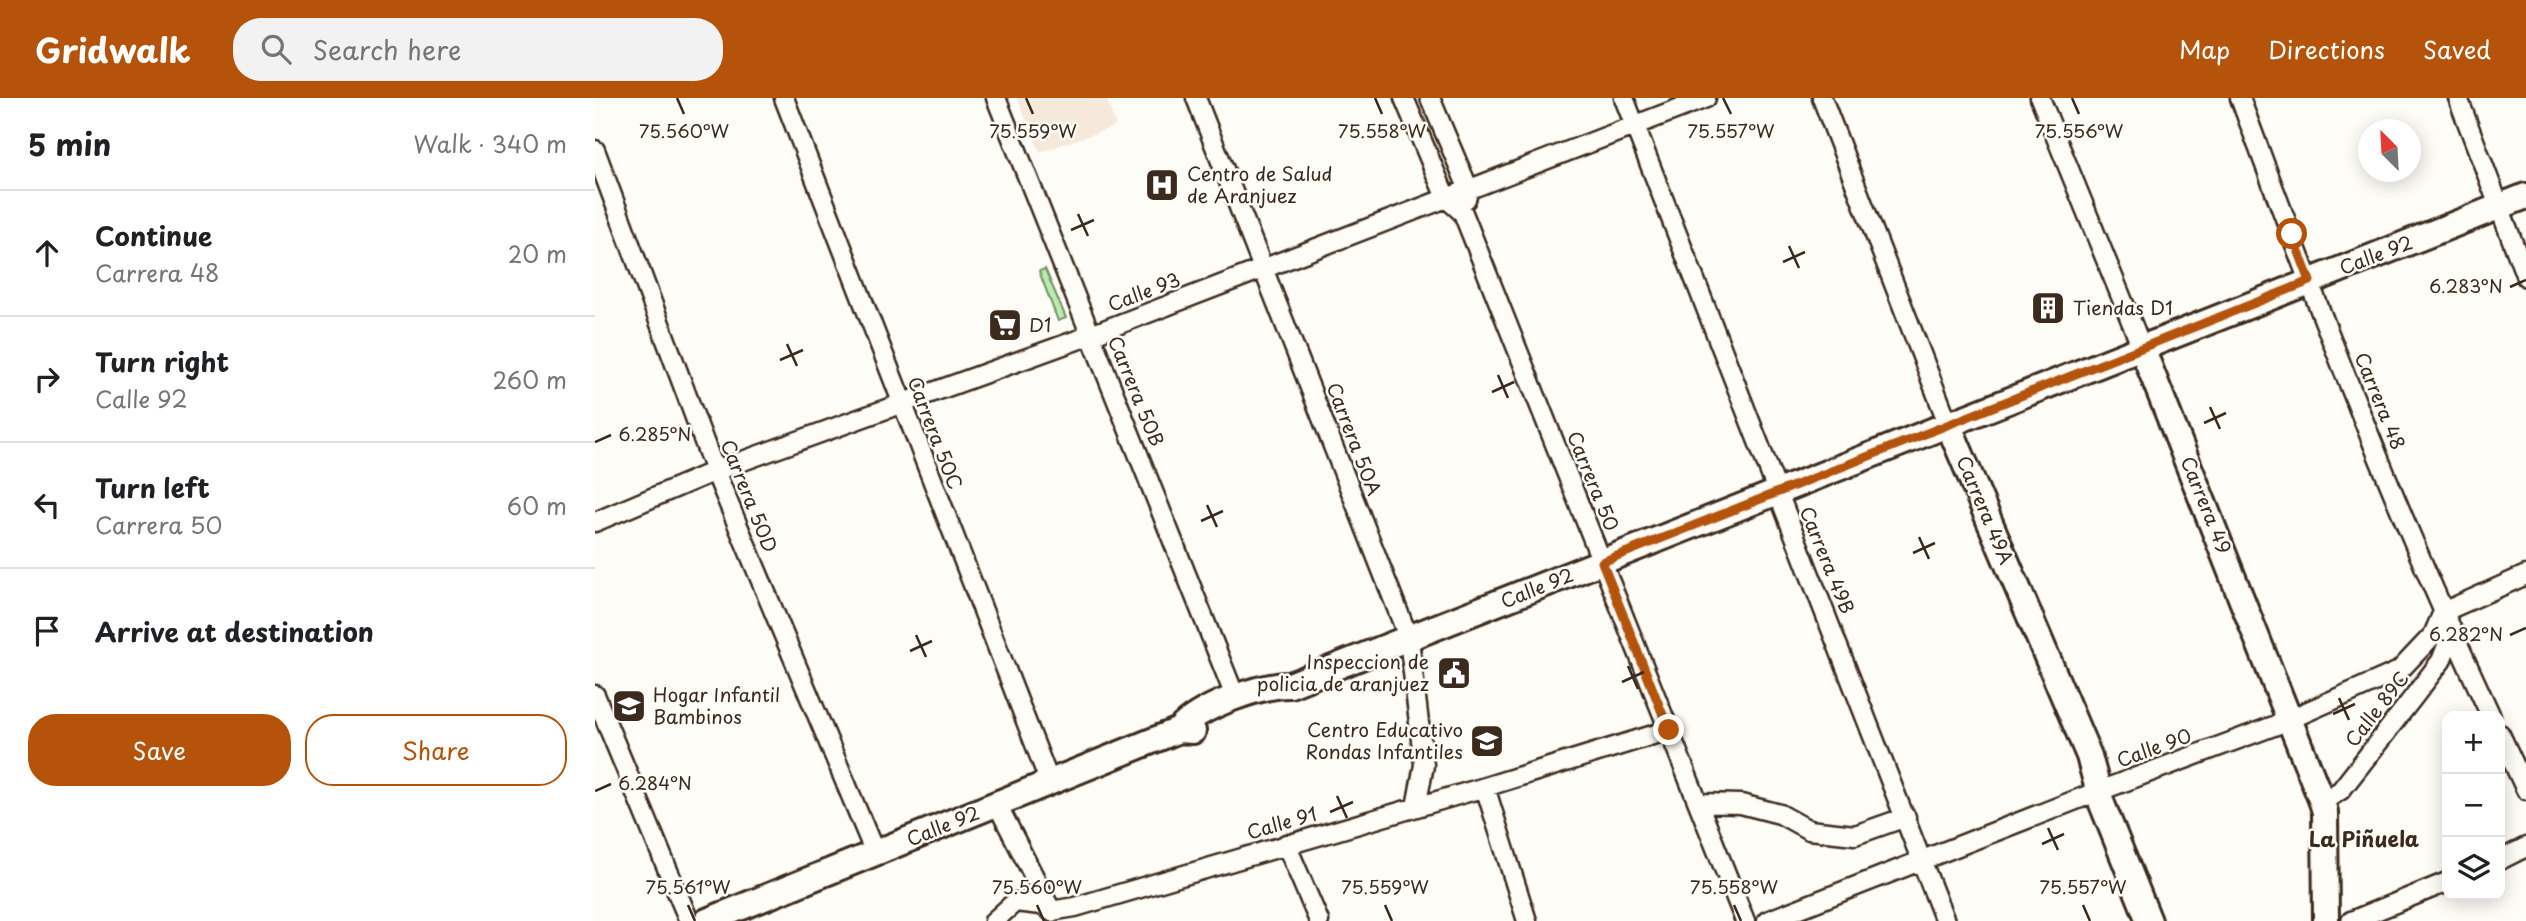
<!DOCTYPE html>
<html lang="en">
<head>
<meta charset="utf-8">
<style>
  body { margin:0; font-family:"Playpen Sans",sans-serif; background:#f2f2f2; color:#202124 }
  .controls { position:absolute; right:21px; bottom:21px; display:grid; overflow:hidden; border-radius:14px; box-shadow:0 4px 18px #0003 }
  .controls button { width:63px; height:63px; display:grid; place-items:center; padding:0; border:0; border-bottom:2px solid #e0e0e0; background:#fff; color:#202124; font:35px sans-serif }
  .compass { position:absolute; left:1763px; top:21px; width:63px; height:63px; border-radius:50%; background:#fff; box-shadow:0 4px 18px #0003; rotate:336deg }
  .stop { position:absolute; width:21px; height:21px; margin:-16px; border:5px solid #b45309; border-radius:50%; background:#fff }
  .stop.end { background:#b45309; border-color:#fff; box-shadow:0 2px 7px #0008 }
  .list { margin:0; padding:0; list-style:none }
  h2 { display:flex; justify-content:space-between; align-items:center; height:91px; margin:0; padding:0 28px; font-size:30px }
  h2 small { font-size:23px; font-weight:400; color:#757577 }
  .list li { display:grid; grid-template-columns:46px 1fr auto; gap:21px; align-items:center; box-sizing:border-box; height:126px; padding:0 28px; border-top:2px solid #e0e0e0 }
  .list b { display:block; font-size:26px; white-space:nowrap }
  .list p { margin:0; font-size:23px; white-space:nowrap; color:#757577 }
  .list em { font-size:23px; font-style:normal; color:#757577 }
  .actions { display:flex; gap:14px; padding:21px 28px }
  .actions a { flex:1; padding:16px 0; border:2px solid #b45309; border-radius:28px; text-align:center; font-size:24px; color:#b45309 }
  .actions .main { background:#b45309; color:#fff }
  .icon { flex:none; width:38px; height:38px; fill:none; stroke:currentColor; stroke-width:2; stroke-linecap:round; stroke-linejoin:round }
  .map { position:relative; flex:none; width:1931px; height:823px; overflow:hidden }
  header { display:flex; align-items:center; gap:42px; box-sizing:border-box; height:98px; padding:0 35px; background:#b45309; color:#fff }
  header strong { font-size:33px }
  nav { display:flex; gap:38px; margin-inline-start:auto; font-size:24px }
  .search { width:490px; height:63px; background:#f2f2f2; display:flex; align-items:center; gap:18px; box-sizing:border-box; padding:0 24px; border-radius:28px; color:#757577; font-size:26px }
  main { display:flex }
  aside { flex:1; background:#fff }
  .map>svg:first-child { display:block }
  .built { fill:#f6e8da }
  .green { fill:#b7eeb0; stroke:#798c67; stroke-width:2 }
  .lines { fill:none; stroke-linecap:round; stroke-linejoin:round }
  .street-casing { stroke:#3b2a1e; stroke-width:23 }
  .secondary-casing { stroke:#3b2a1e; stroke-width:30 }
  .street { stroke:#fdfcf7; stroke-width:18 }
  .secondary { stroke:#fdfcf7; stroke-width:24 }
  .route { stroke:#b45309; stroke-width:9 }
  .ticks { fill:none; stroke:#3b2a1e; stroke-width:2.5 }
  .labels { text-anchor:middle; stroke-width:5; stroke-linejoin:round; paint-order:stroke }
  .poi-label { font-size:19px; fill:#3b2a1e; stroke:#fdfcf7; text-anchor:start }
  .street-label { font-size:19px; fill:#3b2a1e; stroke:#fdfcf7 }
  .neighbourhood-label { font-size:21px; font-weight:bold; fill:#3b2a1e; stroke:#fdfcf7 }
  .ticks-label { font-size:18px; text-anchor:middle; fill:#3b2a1e; stroke:#fdfcf7; stroke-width:5; stroke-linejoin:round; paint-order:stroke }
</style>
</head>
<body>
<header>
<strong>Gridwalk</strong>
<div class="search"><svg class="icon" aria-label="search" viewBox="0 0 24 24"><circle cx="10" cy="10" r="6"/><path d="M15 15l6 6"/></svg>Search here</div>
<nav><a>Map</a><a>Directions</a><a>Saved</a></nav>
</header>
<main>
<aside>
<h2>5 min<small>Walk · 340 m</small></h2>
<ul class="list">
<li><svg class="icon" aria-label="ahead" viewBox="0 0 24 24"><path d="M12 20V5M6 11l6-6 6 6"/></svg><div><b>Continue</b><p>Carrera 48</p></div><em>20 m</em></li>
<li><svg class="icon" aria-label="right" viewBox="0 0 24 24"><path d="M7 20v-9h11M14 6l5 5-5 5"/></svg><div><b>Turn right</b><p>Calle 92</p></div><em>260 m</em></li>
<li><svg class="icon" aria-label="left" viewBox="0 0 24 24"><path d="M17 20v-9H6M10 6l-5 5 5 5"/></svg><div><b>Turn left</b><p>Carrera 50</p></div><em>60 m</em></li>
<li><svg class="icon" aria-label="arrive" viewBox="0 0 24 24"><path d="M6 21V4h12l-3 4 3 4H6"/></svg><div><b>Arrive at destination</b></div></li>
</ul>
<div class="actions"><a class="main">Save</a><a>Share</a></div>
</aside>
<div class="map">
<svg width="1931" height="823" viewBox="0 0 1931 823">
  <rect width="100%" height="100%" fill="#fdfcf7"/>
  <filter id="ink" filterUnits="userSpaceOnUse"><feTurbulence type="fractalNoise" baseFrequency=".0143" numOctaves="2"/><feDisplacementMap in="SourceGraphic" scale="14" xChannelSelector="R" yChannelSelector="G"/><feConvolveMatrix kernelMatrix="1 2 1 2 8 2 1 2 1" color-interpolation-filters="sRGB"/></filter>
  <g filter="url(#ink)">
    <!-- built -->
    <path class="built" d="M422,0H511L521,28L445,54Z"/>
    <!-- green -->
    <path class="green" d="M450,171L471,220L463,223L444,173Z"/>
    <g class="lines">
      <!-- street casing -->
      <g class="street-casing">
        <path id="street" d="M189,0L455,685
          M401,0L641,601
          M601,0L814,541L829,667L821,709
          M809,0L851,100L868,115L1150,823
          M835,0L874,92L871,101
          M1029,0L1350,823
          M1227,0L1354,328
          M1445,0L1547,250
          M1645,0C1722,208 1802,417 1896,618
          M1863,0L1931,179
          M0,52L120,373L280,755
          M0,424L120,373L496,237L1111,0
          M0,597L94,823
          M1905,636L1931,692
          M890,689L932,823
          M1727,704L1746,692L1817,601L1846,563L1857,535
          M1105,705L1146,706L1185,716L1214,732L1260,737L1311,719
          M402,706L457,814
          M691,746L724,823
          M1905,762L1931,749
          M399,823L420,804L446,807L456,813L480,809L890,689L1074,632
          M1172,823L1496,696L1684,626L1804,573L1838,537L1848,514L1931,477
          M1756,823L1852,784"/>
      </g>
      <!-- secondary casing -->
      <g class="secondary-casing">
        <path id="secondary" d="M1547,250L1727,704L1730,714L1731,823
          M1354,328L1494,658L1507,706L1554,823
          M584,632C603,609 665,587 695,587L1931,98
          M112,823L584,632L598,633"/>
      </g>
      <!-- street -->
      <use href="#street" class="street"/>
      <!-- secondary -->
      <use href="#secondary" class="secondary"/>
    </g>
  </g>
  <g class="lines" filter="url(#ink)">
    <!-- route -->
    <path class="route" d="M1074,632L1007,464L1715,183L1697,136"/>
  </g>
  <!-- ticks -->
  <path class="ticks" d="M82,0L89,16M431,0L438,16M780,0L787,16M1128,0L1136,16M1477,0L1484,16M483,116L493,138M476,132L499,122M1194,148L1204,170M1188,164L1210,154M1915,189L1931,182M192,246L202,268M185,262L208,252M903,277L913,300M897,294L919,284M1615,309L1625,331M1609,325L1631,315M0,344L16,337M612,407L622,429M606,423L628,413M1324,439L1334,461M1318,455L1340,445M321,537L331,559M1915,537L1931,530M315,553L337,543M1033,568L1043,591M1027,584L1049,574M1744,600L1754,622M1738,616L1760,606M0,693L16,686M742,698L752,720M735,714L758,704M1453,730L1463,752M1447,746L1469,736M93,807L100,823M442,807L449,823M790,807L797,823M1139,807L1146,823M1488,807L1495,823"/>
  <!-- icons -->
  <defs>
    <g id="hospital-square" transform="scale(1.75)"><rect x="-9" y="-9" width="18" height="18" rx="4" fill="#3b2a1e" stroke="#fdfcf7"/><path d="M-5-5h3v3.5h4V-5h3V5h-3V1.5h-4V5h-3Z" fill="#fff"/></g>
    <g id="building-square" transform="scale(1.75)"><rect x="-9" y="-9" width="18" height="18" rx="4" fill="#3b2a1e" stroke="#fdfcf7"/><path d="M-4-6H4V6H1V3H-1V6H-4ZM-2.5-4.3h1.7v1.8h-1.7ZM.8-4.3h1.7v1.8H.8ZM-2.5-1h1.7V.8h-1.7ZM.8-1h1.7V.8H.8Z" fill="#fff"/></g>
    <g id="supermarket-square" transform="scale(1.75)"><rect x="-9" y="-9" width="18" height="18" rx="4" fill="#3b2a1e" stroke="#fdfcf7"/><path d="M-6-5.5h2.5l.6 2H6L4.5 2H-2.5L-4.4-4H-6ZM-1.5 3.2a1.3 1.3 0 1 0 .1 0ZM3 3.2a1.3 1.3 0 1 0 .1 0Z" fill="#fff"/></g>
    <g id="civic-square" transform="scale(1.75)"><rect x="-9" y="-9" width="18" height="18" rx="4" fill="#3b2a1e" stroke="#fdfcf7"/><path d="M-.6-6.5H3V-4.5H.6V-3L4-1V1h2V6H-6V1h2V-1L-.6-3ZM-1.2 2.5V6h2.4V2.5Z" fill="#fff"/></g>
    <g id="school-square" transform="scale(1.75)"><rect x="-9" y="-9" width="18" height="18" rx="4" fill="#3b2a1e" stroke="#fdfcf7"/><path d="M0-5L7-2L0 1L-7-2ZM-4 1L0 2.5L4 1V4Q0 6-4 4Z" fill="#fff"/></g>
  </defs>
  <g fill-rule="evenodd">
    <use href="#hospital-square" x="567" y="87"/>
    <use href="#building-square" x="1453" y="210"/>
    <use href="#supermarket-square" x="410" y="227"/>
    <use href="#civic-square" x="859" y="575"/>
    <use href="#school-square" x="34" y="608"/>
    <use href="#school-square" x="892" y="643"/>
  </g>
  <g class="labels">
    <!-- poi labels -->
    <g class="poi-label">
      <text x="592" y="83">Centro de Salud<tspan x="592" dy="22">de Aranjuez</tspan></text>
      <text x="1478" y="217">Tiendas D1</text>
      <text x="434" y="234">D1</text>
      <text x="834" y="571" text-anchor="end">Inspeccion de<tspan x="834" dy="22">policia de aranjuez</tspan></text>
      <text x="58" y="604">Hogar Infantil<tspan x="58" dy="22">Bambinos</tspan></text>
      <text x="868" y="639" text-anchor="end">Centro Educativo<tspan x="868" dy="22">Rondas Infantiles</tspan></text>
    </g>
    <!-- street labels -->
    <g class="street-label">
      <text transform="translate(1781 157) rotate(-21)" y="7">Calle 92</text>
      <text transform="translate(549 194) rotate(-21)" y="7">Calle 93</text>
      <text transform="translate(541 293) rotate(68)" y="7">Carrera 50B</text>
      <text transform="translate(1785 303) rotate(68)" y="7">Carrera 48</text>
      <text transform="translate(340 335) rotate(69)" y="7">Carrera 50C</text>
      <text transform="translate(759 341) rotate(69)" y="7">Carrera 50A</text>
      <text transform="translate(998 383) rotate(68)" y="7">Carrera 50</text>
      <text transform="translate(154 398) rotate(68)" y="7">Carrera 50D</text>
      <text transform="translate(1611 407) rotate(68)" y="7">Carrera 49</text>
      <text transform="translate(1390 412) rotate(67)" y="7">Carrera 49A</text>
      <text transform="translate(1232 462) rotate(68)" y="7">Carrera 49B</text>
      <text transform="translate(942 490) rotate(-22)" y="7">Calle 92</text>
      <text transform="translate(1782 611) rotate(-52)" y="7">Calle 89C</text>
      <text transform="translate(1559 650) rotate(-20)" y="7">Calle 90</text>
      <text transform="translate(687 725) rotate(-16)" y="7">Calle 91</text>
      <text transform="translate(348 728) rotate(-22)" y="7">Calle 92</text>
    </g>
    <!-- neighbourhood labels -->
    <g class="neighbourhood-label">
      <text x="1769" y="749">La Piñuela</text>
    </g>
  </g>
  <g class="ticks-label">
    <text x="89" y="40">75.560°W</text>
    <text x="438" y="40">75.559°W</text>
    <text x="787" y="40">75.558°W</text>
    <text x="1136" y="40">75.557°W</text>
    <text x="1484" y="40">75.556°W</text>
    <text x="1871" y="195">6.283°N</text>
    <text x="60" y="343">6.285°N</text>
    <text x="1871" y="543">6.282°N</text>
    <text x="60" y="692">6.284°N</text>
    <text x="93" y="796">75.561°W</text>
    <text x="442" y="796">75.560°W</text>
    <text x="790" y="796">75.559°W</text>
    <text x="1139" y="796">75.558°W</text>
    <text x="1488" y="796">75.557°W</text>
  </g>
</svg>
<div class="controls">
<button>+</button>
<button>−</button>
<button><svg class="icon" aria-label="layers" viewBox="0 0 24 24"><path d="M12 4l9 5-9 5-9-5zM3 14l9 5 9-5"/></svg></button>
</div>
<svg class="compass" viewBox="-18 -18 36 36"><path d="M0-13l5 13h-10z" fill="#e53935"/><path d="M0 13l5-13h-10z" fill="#757577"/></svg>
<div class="stop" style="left:1697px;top:136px"></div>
<div class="stop end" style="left:1074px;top:632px"></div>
</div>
</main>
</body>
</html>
